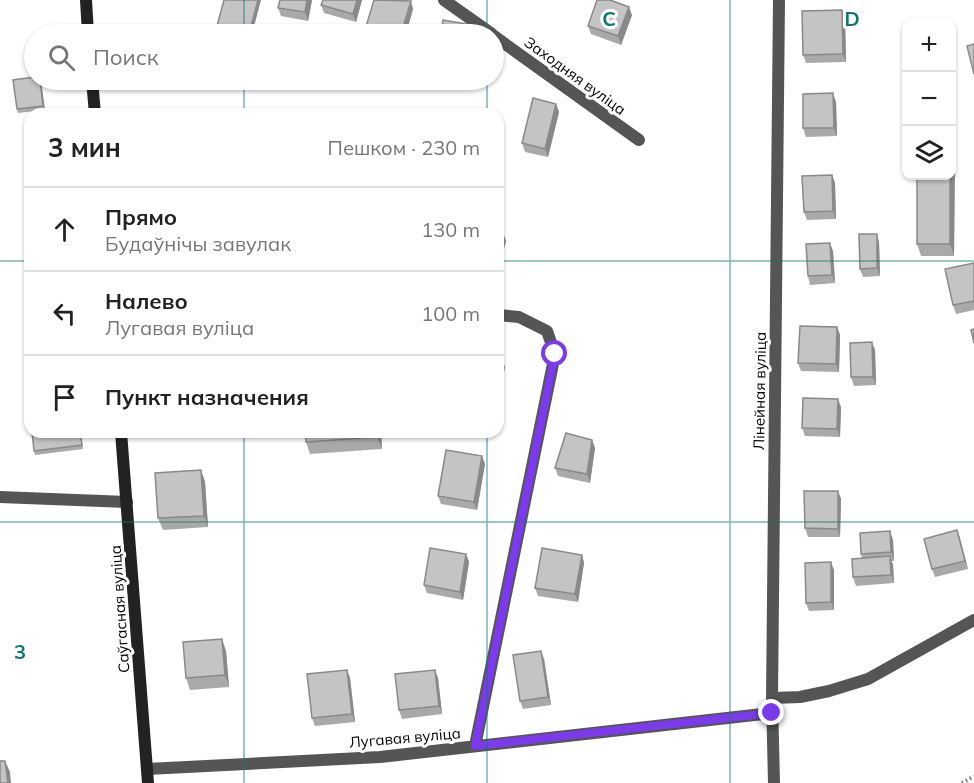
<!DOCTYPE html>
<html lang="ru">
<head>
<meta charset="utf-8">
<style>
  body { margin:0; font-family:Mulish,sans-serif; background:#f6f6f6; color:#222 }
  .controls { position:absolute; right:18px; top:18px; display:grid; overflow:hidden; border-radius:12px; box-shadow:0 2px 4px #0004 }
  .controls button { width:54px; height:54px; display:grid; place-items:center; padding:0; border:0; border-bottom:2px solid #e0e0e0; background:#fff; color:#222; font:30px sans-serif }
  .stop { position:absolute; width:18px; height:18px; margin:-14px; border:4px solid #7c3aed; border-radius:50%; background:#fff }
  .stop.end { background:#7c3aed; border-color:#fff; box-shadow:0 2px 6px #0008 }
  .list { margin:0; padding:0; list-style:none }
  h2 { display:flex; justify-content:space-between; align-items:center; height:78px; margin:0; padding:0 24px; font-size:26px }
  h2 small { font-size:20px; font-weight:400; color:#767676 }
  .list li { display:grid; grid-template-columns:39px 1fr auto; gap:18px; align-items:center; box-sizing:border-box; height:84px; padding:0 24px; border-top:2px solid #e0e0e0 }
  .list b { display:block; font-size:22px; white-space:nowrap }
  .list p { margin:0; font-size:20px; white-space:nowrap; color:#767676 }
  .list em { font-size:20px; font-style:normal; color:#767676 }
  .icon { flex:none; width:33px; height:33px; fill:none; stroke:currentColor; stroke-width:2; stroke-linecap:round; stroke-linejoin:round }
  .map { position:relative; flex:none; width:974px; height:783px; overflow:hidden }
  .search { position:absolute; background:#fff; box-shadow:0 2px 4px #0004; left:24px; top:24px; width:480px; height:66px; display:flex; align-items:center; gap:15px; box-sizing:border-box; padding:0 21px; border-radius:33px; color:#767676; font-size:22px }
  .panel { position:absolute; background:#fff; box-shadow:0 2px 4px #0004; left:24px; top:108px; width:480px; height:330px; border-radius:18px }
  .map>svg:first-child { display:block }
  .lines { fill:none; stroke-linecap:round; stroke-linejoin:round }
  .path { stroke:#777; stroke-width:4; stroke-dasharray:1.5 3; stroke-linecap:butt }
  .street { stroke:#555; stroke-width:12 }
  .secondary { stroke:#222; stroke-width:12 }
  .wall { fill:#a9a9a9 }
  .shaded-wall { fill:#898989 }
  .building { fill:#c4c4c4; stroke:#898989; stroke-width:1.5 }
  .route { stroke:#7c3aed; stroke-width:8 }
  .grid { fill:none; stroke:#0f766e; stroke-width:1.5; stroke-opacity:0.55 }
  .labels { text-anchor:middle; stroke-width:6; stroke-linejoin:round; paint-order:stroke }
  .street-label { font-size:15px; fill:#000; stroke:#fff }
  .grid-label { font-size:20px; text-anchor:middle; font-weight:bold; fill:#0f766e; stroke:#fff; stroke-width:6; stroke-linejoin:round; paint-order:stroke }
</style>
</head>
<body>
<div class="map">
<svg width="974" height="783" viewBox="0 0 974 783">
  <rect width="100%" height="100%" fill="#fff"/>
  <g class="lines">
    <!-- path -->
    <path class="path" d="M962,783L974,776"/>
    <!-- street -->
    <path class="street" d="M444,0L492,34
      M494,36L639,140
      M0,497L127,502
      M772,698L800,697L829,691L868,679L974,620
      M475,746L555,354L547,331L519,317L498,315
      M147,769L380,757L772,713
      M774,783L772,698L779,0"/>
    <!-- secondary -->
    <path class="secondary" d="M86,0L88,34
      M92,80L95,114
      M121,432L148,783"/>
  </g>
  <!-- wall -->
  <path class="wall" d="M280,0H312L308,21L281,16L278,8Z
    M362,0L356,22L324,13L321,5Z
    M413,9L406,34H367L365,30Z
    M632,15L621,45L591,34L588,26Z
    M845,18L846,62L806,63L803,55Z
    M217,26L252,34H236L218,30Z
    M34,80H40L45,110L18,113L17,109Z
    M836,102L837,136L806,137L803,128Z
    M556,104L559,112L548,157L525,152L522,143Z
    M955,154L954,256H921L917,244Z
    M832,175L835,183L836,219L807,220L804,212Z
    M879,242L880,276L863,277L860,269Z
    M833,251L835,283L810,285L808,276Z
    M974,263V310L956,314L953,305Z
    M837,327L840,335L839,372L801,371L798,363Z
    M875,350L876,385L854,386L851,377Z
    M841,407L840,437L805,436L802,428Z
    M32,432H81L83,449L35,455L34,451Z
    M381,432L382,449L310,454L306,442Z
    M592,440L595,448L590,483L558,476L555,468Z
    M485,464L477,510L441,504L438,496Z
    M201,470L205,482L208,527L163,530L158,518Z
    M838,491L841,499L840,537H808L805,528Z
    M957,530L968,569L935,577L932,569Z
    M893,540L894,561H891L893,565L894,583L856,586L853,577L862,558L861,554Z
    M466,554L469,562L463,600L427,593L424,585Z
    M582,555L584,563L578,602L538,596L535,588Z
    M834,570V610L809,611L806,603Z
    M226,651L229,687L190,690L186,678Z
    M544,659L551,705L523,709L520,701Z
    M347,670L350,678L355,722L315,726L312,718Z
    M438,678L442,714L402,719L399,710Z"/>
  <!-- shaded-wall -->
  <path class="shaded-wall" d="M258,0H261L252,34H249Z
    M307,0H312L308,21L305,12Z
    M357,0H362L356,22L353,14Z
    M411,1L413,9L406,34H401Z
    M629,7L632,15L621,45L618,36Z
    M842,10L845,18L846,62L843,54Z
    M467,24L470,32V34H465Z
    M40,80H41L45,110L43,106Z
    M833,93L836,102L837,136L834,128Z
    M556,104L559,112L548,157L545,149Z
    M951,145L955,154L954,256L950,244V176H951Z
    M832,175L835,183L836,219L833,211Z
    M503,232L506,241L498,273V253Z
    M877,234L879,242L880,276L877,268Z
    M830,243L833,251L835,283L832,275Z
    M837,327L840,335L839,372L836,364Z
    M872,342L875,350L876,385L873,377Z
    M502,359L505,367L498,406V381Z
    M838,399L841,407L840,437L837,429Z
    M377,432H381L382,449L377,437Z
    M592,440L595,448L590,483L587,474Z
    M482,456L485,464L477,510L474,502Z
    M201,470L205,482L208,527L204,516Z
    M838,491L841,499L840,537L838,529Z
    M957,530L960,538L968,569L965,561Z
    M890,531L893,540L894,561L891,552Z
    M466,554L469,562L463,600L460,592Z
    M582,555L584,563L578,602L575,594Z
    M890,556L893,565L894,583L891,575Z
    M831,562L834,570V610L831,602Z
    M222,639L226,651L229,687L225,675Z
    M541,651L544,659L551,705L548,697Z
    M347,670L350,678L355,722L352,714Z
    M435,670L438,678L442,714L439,706Z
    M5,761L10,772L11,783H8Z"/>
  <!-- building -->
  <path class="building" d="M224,0H258L249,34L217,26Z
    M280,0H307L305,12L278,8Z
    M323,0H357L353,14L321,5Z
    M374,0L411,1L401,34H380L365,30Z
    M597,0H610L629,7L618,36L588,26Z
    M842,10L843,54L803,55L802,11Z
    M443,20L467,24L465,34H441Z
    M974,44V74L967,46Z
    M34,77V80H40L43,106L17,109L13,80Z
    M833,93L834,128H803V94Z
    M533,98L556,104L545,149L522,143Z
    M832,175L833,211L804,212L802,176Z
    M917,176H950V244H917Z
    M498,231L503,232L498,253Z
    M859,234H877V268L860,269Z
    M830,243L832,275L808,276L806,244Z
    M974,263V301L953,305L945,269Z
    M800,326L837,327L836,364L798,363Z
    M974,329V343L971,330Z
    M872,342L873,377H851L850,343Z
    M498,358L502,359L498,381Z
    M803,398L838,399L837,429L802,428Z
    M28,402H30V420Z
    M32,432H80L82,445L34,451Z
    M305,432H377V437L306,442Z
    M566,433L592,440L587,474L555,468Z
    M446,450L482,456L474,502L438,496Z
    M201,470L204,516L158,518L155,473Z
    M804,491H838V529L805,528Z
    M957,530L965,561L932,569L924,539Z
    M890,531L891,552L861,554L860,533Z
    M430,548L466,554L460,592L424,585Z
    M542,548L582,555L575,594L535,588Z
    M890,556L891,575L853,577L852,559Z
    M831,562V602L806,603L805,563Z
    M222,639L225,675L186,678L183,642Z
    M541,651L548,697L520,701L513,655Z
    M347,670L352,714L312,718L307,674Z
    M435,670L439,706L399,710L395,674Z
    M0,761H5L8,783H0Z"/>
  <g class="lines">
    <!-- route -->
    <path class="route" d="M555,354L475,746L772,713"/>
  </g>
  <!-- grid -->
  <path class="grid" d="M244,0V34M487,0V34M730,0V783M244,80V114M487,80V114M0,261H30M498,261H974M244,432V783M487,432V783M0,522H974"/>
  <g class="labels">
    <!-- street labels -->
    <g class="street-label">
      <text transform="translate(575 76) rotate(36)" y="5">Заходняя вуліца</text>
      <text transform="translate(760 391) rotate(-89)" y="5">Лінейная вуліца</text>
      <text transform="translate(120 609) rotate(-94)" y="5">Саўгасная вуліца</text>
      <text transform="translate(405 738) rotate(-5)" y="5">Лугавая вуліца</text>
    </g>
  </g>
  <g class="grid-label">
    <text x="609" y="26">C</text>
    <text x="852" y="26">D</text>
    <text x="20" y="659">3</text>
  </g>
</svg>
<div class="controls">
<button>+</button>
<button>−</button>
<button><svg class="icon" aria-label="layers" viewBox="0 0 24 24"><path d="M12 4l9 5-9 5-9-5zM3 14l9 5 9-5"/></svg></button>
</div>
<div class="stop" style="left:555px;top:354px"></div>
<div class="stop end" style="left:772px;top:713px"></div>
<div class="search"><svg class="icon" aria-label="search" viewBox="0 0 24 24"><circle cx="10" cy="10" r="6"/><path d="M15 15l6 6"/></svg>Поиск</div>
<section class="panel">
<h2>3 мин<small>Пешком · 230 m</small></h2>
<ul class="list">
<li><svg class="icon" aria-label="ahead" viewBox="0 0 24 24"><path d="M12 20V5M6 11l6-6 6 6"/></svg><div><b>Прямо</b><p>Будаўнічы завулак</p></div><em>130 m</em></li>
<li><svg class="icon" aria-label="left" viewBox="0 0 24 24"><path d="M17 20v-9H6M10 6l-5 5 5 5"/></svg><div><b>Налево</b><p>Лугавая вуліца</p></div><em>100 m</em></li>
<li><svg class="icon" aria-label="arrive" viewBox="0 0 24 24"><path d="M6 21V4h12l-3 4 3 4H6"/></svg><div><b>Пункт назначения</b></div></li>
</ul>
</section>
</div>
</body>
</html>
